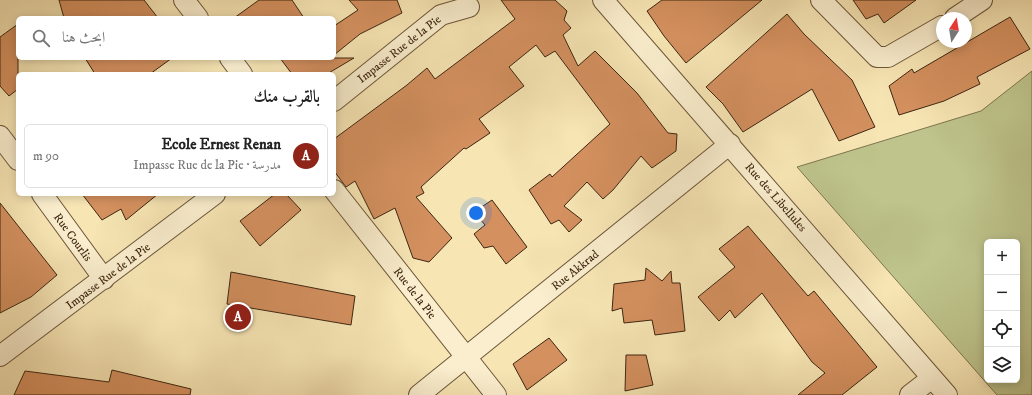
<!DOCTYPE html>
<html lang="ar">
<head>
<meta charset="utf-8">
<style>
  body { margin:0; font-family:"IM FELL DW Pica",Amiri,serif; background:#f2f2f2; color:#222; direction:rtl }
  .controls { position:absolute; right:12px; bottom:12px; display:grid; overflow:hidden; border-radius:6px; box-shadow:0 2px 10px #0003 }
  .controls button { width:36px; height:36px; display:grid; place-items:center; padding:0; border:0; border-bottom:1px solid #e0e0e0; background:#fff; color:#222; font:20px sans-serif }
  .compass { position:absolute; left:936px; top:12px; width:36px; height:36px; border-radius:50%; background:#fff; box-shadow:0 2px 10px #0003; rotate:12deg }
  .you { position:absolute; left:476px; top:213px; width:14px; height:14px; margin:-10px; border:3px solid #fff; border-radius:50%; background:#1a73e8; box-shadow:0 0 0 6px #1a73e833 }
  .badge { display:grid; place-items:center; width:26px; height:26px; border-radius:50%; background:#8f2418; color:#fff; font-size:13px; font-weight:700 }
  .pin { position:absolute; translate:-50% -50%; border:2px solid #fff; box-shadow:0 1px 4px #0006 }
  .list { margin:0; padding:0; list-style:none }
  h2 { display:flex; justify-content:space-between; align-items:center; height:52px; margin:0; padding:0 16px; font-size:17px }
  h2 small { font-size:13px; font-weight:400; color:#767676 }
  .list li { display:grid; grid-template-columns:26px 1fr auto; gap:12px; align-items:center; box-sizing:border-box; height:64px; margin:0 8px 8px; padding:0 8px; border:1px solid #e0e0e0; border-radius:6px }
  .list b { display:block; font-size:15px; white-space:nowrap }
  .list p { margin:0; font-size:13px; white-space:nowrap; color:#767676 }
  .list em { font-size:13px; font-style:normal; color:#767676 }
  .icon { flex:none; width:22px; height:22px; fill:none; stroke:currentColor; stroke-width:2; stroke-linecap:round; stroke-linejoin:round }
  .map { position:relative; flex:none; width:1032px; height:395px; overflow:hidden; direction:ltr }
  .search { position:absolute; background:#fff; box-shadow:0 2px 10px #0003; left:16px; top:16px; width:320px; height:44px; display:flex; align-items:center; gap:10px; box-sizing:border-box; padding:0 14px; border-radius:6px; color:#767676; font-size:15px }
  .panel { position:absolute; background:#fff; box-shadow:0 2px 10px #0003; left:16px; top:72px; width:320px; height:124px; border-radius:6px; direction:rtl }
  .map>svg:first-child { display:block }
  .green { fill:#bec48c; stroke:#7e754e; fill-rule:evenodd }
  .building { fill:#d4905f; stroke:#3d2611 }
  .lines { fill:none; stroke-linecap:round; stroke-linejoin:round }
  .street-casing { stroke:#6c563a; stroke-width:22 }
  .street { stroke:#faeece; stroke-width:20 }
  .labels { text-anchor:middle; stroke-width:3; stroke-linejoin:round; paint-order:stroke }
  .street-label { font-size:12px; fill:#3d2611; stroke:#faeece }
</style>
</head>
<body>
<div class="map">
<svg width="1032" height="395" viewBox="0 0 1032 395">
  <rect width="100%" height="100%" fill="#f7e5b4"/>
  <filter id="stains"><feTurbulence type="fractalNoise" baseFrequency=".005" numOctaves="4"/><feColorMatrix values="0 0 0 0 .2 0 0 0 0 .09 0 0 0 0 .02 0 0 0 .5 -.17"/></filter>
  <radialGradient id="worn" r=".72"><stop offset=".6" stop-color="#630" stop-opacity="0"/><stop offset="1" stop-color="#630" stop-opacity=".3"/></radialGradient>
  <!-- green -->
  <path class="green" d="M1032,71V395H997L797,167L981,111ZM987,242H1017V380H987Z"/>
  <!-- building -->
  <path class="building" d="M59,0H144L158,18H64Z
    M259,0H292L304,18H234Z
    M349,0H397L402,13L360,34L334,55V26L358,10Z
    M501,0H555L567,11L564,20L571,28L563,35L578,66L595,51L637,93L668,133L677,134L676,151L652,168L641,156L613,190L603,199L587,182L564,206L582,220L569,232L559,220L551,224L529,190L550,174L552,177L610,124L555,51L545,57L536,45L509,67L524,86L479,119L490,133L466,149L464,148L421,187L424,193L416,197L452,238L429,262L413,258L395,208L374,219L355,181L346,187L334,171V139L407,85L427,68L435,79L515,19Z
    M662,0H762L686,63L664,36L647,11Z
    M853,0H916L884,23L878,14L866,19Z
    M787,14L804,34L852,80L875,127L839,141L812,89L743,132L723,104L706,87Z
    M1010,17L1030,49L977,77L980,84L944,101L899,115L889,86L912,69L914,73Z
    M18,24V89L9,96L0,86V37Z
    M85,58H172L150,74H95Z
    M280,58H354L327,74H292Z
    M82,194H158L126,220L121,209L102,220Z
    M275,194H286L301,210L260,246L240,221Z
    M492,200L527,247L506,264L493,246L484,248L474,234L485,225L474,212Z
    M0,203L57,275L31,297L0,313Z
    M748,226L808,296L814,291L877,367L842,395H798L825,373L812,362L762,293L735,318L730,310L719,321L698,297L735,267L719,249Z
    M646,268L662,281L671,271L672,283H680L685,331L655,335L652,320L624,323L622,308L612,311L614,284L645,280Z
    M231,272L355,296L351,325L227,304Z
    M549,338L567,360L527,390L513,364Z
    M626,355H646L653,385L625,391Z
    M112,370L191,389L190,395H14L25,371L109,382Z"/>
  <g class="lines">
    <!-- street casing -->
    <g class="street-casing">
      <path id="street" d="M184,0L198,18
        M603,0L947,395
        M821,0L877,57H888L942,26
        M955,18L982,0
        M230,58L242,74
        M334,101L441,15L469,7
        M0,136L18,160
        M334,190L496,395
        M42,194L104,279
        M0,356L215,194
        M419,395L730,144
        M910,395L932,378"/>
    </g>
    <!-- street -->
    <use href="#street" class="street"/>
  </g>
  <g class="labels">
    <!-- street labels -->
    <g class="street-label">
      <text transform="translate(399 49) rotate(-38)" y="4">Impasse Rue de la Pie</text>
      <text transform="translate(776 197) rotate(49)" y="4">Rue des Libellules</text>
      <text transform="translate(73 237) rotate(54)" y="4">Rue Courlis</text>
      <text transform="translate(575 270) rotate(-39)" y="4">Rue Akkrad</text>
      <text transform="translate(108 276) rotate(-37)" y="4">Impasse Rue de la Pie</text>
      <text transform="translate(415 293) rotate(52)" y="4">Rue de la Pie</text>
    </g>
  </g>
  <rect width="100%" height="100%" filter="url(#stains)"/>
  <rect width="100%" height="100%" fill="url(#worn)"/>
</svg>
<div class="controls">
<button>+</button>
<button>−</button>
<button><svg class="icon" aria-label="locate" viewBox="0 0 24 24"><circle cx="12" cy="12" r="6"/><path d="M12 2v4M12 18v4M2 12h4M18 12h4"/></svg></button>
<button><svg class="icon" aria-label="layers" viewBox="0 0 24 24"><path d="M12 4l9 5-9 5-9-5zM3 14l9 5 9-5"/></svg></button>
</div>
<svg class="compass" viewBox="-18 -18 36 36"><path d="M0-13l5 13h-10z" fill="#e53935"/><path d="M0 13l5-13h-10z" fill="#767676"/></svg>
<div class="you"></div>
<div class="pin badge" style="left:238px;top:317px">A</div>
<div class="search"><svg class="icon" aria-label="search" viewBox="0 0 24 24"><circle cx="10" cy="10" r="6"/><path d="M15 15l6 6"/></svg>ابحث هنا</div>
<section class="panel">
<h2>بالقرب منك<small></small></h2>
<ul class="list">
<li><span class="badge">A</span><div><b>Ecole Ernest Renan</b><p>مدرسة · Impasse Rue de la Pie</p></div><em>90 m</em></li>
</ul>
</section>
</div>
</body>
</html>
